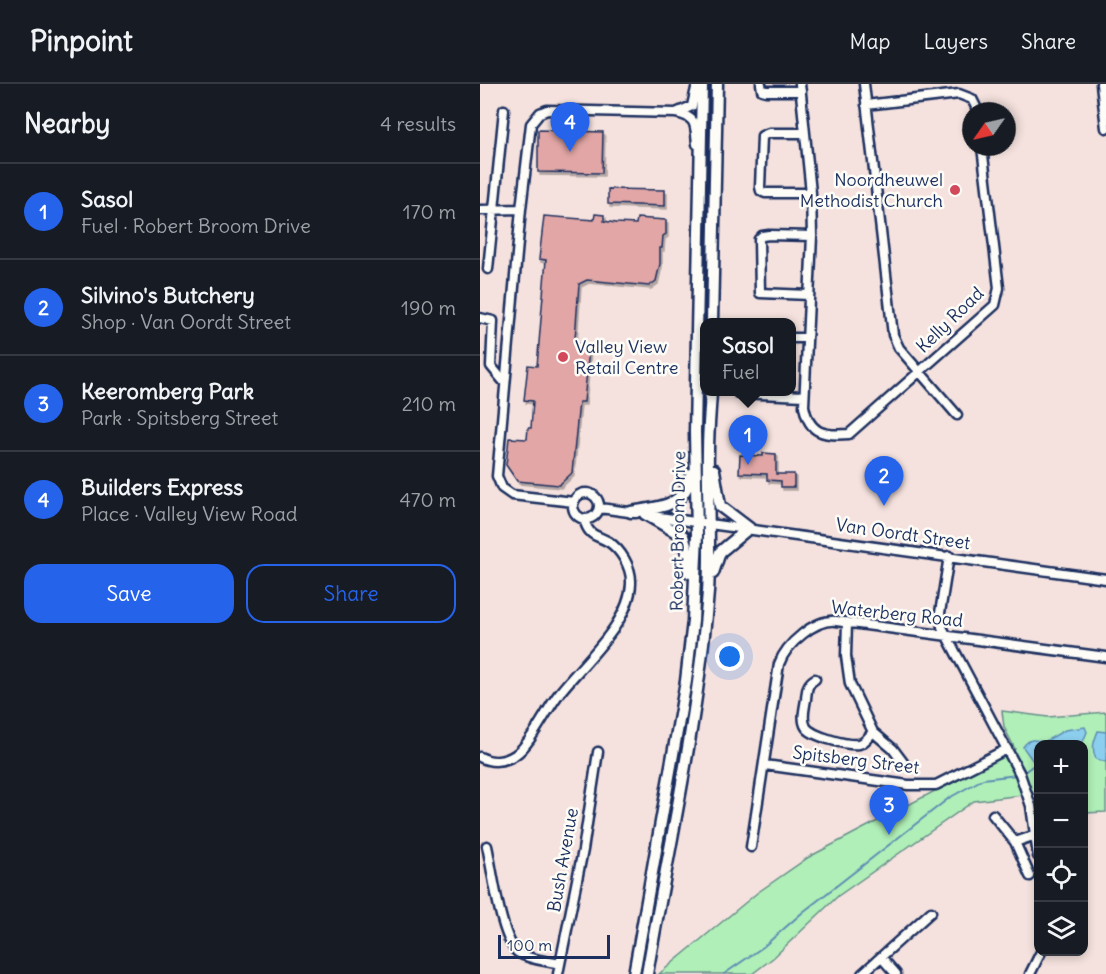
<!DOCTYPE html>
<html lang="en">
<head>
<meta charset="utf-8">
<style>
  body { margin:0; font-family:Delius,sans-serif; background:#242831; color:#f1f3f6 }
  .controls { position:absolute; right:18px; bottom:18px; display:grid; overflow:hidden; border-radius:12px; box-shadow:0 3px 9px #0003 }
  .controls button { width:54px; height:54px; display:grid; place-items:center; padding:0; border:0; border-bottom:2px solid #363941; background:#171b24; color:#f1f3f6; font:30px sans-serif }
  .compass { position:absolute; left:482px; top:18px; width:54px; height:54px; border-radius:50%; background:#171b24; box-shadow:0 3px 9px #0003; rotate:236deg }
  .scale { position:absolute; left:18px; bottom:15px; width:112px; box-sizing:border-box; padding-left:6px; border:3px solid #1b2f5e; border-top:0; font-size:16px; line-height:21px; white-space:nowrap; color:#1b2f5e; -webkit-text-stroke:4px #fdfcf7; paint-order:stroke }
  .you { position:absolute; left:250px; top:573px; width:21px; height:21px; margin:-15px; border:4px solid #fff; border-radius:50%; background:#1a73e8; box-shadow:0 0 0 9px #1a73e833 }
  .badge { display:grid; place-items:center; width:39px; height:39px; border-radius:50%; background:#2563eb; color:#fff; font-size:20px; font-weight:700 }
  .pin { position:absolute; translate:-50% -50px; filter:drop-shadow(0 2px 3px #0008) }
  .pin::after { content:''; position:absolute; top:32px; width:21px; height:18px; background:inherit; clip-path:polygon(0 0,100% 0,50% 100%) }
  .popup { position:absolute; left:220px; top:234px; width:96px; height:78px; box-sizing:border-box; display:grid; place-content:center; border-radius:12px; background:#171b24; filter:drop-shadow(0 2px 4px #0005); font-size:20px; white-space:nowrap; color:#9ea1a6 }
  .popup b { font-size:22px; color:#f1f3f6 }
  .popup::after { content:''; position:absolute; left:50%; top:100%; margin-left:-12px; border:12px solid transparent; border-top-color:#171b24 }
  .list { margin:0; padding:0; list-style:none }
  h2 { display:flex; justify-content:space-between; align-items:center; height:78px; margin:0; padding:0 24px; font-size:26px }
  h2 small { font-size:20px; font-weight:400; color:#9ea1a6 }
  .list li { display:grid; grid-template-columns:39px 1fr auto; gap:18px; align-items:center; box-sizing:border-box; height:96px; padding:0 24px; border-top:2px solid #363941 }
  .list b { display:block; font-size:22px; white-space:nowrap }
  .list p { margin:0; font-size:20px; white-space:nowrap; color:#9ea1a6 }
  .list em { font-size:20px; font-style:normal; color:#9ea1a6 }
  .actions { display:flex; gap:12px; padding:18px 24px }
  .actions a { flex:1; padding:14px 0; border:2px solid #2563eb; border-radius:18px; text-align:center; font-size:21px; color:#2563eb }
  .actions .main { background:#2563eb; color:#fff }
  .icon { flex:none; width:33px; height:33px; fill:none; stroke:currentColor; stroke-width:2; stroke-linecap:round; stroke-linejoin:round }
  .map { position:relative; flex:none; width:626px; height:890px; overflow:hidden }
  header { display:flex; align-items:center; gap:36px; box-sizing:border-box; height:84px; padding:0 30px; background:#171b24; border-bottom:2px solid #363941 }
  header strong { font-size:28px }
  nav { display:flex; gap:33px; margin-inline-start:auto; font-size:21px }
  main { display:flex }
  aside { flex:1; background:#171b24 }
  .map>svg:first-child { display:block }
  .green { fill:#b0efb7; stroke:#668f8a; stroke-width:1.5 }
  .water { fill:#8cceee; stroke:#5f8eb4; stroke-width:1.5 }
  .lines { fill:none; stroke-linecap:round; stroke-linejoin:round }
  .stream { stroke:#5f8eb4; stroke-width:2 }
  .building { fill:#e1a6a5; stroke:#1b2f5e; stroke-width:1.5; filter:url(#shadow) }
  .minor-casing { stroke:#1b2f5e; stroke-width:13 }
  .tertiary-casing { stroke:#1b2f5e; stroke-width:15 }
  .minor { stroke:#fdfcf7; stroke-width:8 }
  .tertiary { stroke:#fdfcf7; stroke-width:10 }
  .poi-dot { fill:#d1495b; stroke:#fdfcf7; stroke-width:2 }
  .labels { text-anchor:middle; stroke-width:5; stroke-linejoin:round; paint-order:stroke }
  .poi-label { font-size:18px; fill:#1b2f5e; stroke:#fdfcf7; text-anchor:end }
  .street-label { font-size:18px; fill:#1b2f5e; stroke:#fdfcf7 }
</style>
</head>
<body>
<header>
<strong>Pinpoint</strong>
<nav><a>Map</a><a>Layers</a><a>Share</a></nav>
</header>
<main>
<aside>
<h2>Nearby<small>4 results</small></h2>
<ul class="list">
<li><span class="badge">1</span><div><b>Sasol</b><p>Fuel · Robert Broom Drive</p></div><em>170 m</em></li>
<li><span class="badge">2</span><div><b>Silvino's Butchery</b><p>Shop · Van Oordt Street</p></div><em>190 m</em></li>
<li><span class="badge">3</span><div><b>Keeromberg Park</b><p>Park · Spitsberg Street</p></div><em>210 m</em></li>
<li><span class="badge">4</span><div><b>Builders Express</b><p>Place · Valley View Road</p></div><em>470 m</em></li>
</ul>
<div class="actions"><a class="main">Save</a><a>Share</a></div>
</aside>
<div class="map">
<svg width="626" height="890" viewBox="0 0 626 890">
  <defs>
    <filter id="shadow"><feDropShadow dx="2" dy="3" stdDeviation="0" flood-color="#0004"/></filter>
  </defs>
  <rect width="100%" height="100%" fill="#f5e2de"/>
  <filter id="ink" filterUnits="userSpaceOnUse"><feTurbulence type="fractalNoise" baseFrequency=".0167" numOctaves="2"/><feDisplacementMap in="SourceGraphic" scale="12" xChannelSelector="R" yChannelSelector="G"/><feConvolveMatrix kernelMatrix="1 2 1 2 8 2 1 2 1" color-interpolation-filters="sRGB"/></filter>
  <g filter="url(#ink)">
    <!-- green -->
    <path class="green" d="M522,627L568,633L626,628V728L604,729V660H558V709L494,717L358,812L293,874L272,890H179L277,809L329,773L535,665L524,643Z"/>
    <!-- water -->
    <path class="water" d="M605,643L607,648L602,660H558V682L555,680L543,663C549,654 554,655 564,658L585,646Z
      M618,647L626,648V678L616,675C611,664 614,657 618,647Z"/>
    <g class="lines">
      <!-- stream -->
      <path class="stream" d="M543,689L555,680
        M244,890L283,863L323,828L469,714L503,695L537,691"/>
    </g>
    <!-- building -->
    <path class="building" d="M58,46L123,48L122,89L58,88Z
      M128,105L185,106V122L128,120Z
      M115,130L124,131V137L136,139L156,140L157,134L186,136V150L183,152L182,164H180V180L176,197L169,202L107,196L99,200L95,255L99,260L104,261L109,265L104,318H99L92,389L79,401L37,397L26,381L29,354L47,355L48,344H51L53,317L44,316L48,281L57,282L66,176L59,175L64,132L114,136Z
      M283,369L296,370V390H314V403H301V397L287,396V390L259,389L260,371L283,372Z"/>
    <g class="lines">
      <!-- minor casing -->
      <g class="minor-casing">
        <path id="minor" d="M281,0L282,6L286,7H321
          M320,0L331,109L332,152L324,322C329,350 344,352 369,350L515,221L519,204L502,63
          M384,0L413,251L419,264L477,331
          M621,0L626,44
          M386,21L479,10L492,15L498,27
          M196,29L212,22L217,0
          M325,49H289L282,52L280,103L281,107L285,109H331
          M0,126L41,125
          M8,185L24,26
          M329,211L280,209L279,155L282,152L289,151L332,152
          M0,234L13,237L11,282L25,299
          M312,254H327
          M258,309L324,312
          M93 422a13 13 0 1 1 26 0a13 13 0 1 1-26 0Z
          M94,418L32,411L22,404L17,392L41,125L51,40L60,29L67,26L196,29C217,33 215,41 217,60
          M120,424L156,429
          M172,432L626,495
          M469,472L460,529L462,543L540,690L551,722L558,772
          M367,538L366,572L370,600L393,648L413,665L425,681
          M335,595C327,600 327,605 326,615C325,623 321,635 326,643C331,652 368,662 379,660C385,659 389,652 393,648
          M0,673C11,679 24,678 35,671C50,661 66,627 78,611C101,580 152,539 151,497C151,483 141,466 129,458C115,450 109,453 104,435
          M285,681L428,701H456L527,665
          M513,731L535,758L550,792
          M535,758L556,751
          M7,762C12,783 21,859 39,869C50,876 68,877 80,880
          M271,763L299,580C306,560 335,535 356,537L626,573
          M401,873L416,890
          M78,890L103,766L118,668
          M382,890L451,828
          M550,890L561,868"/>
      </g>
      <!-- tertiary casing -->
      <g class="tertiary-casing">
        <path id="tertiary" d="M232,238L237,0
          M151,428C179,423 205,424 211,390
          M165,430L203,452L206,462L210,489
          M233,489L240,468L269,444L240,422L234,386
          M154,890L206,597L213,537L217,451L215,348L222,0
          M167,890C189,763 218,636 228,508C231,461 227,414 228,367C228,347 230,327 231,308"/>
      </g>
      <!-- minor -->
      <use href="#minor" class="minor"/>
      <!-- tertiary -->
      <use href="#tertiary" class="tertiary"/>
    </g>
  </g>
  <!-- markers -->
  <g class="poi-dot">
    <circle cx="475" cy="106" r="6"/>
    <circle cx="83" cy="273" r="6"/>
  </g>
  <g class="labels">
    <!-- poi labels -->
    <g class="poi-label">
      <text x="463" y="102">Noordheuwel<tspan x="463" dy="21">Methodist Church</tspan></text>
      <text x="95" y="269" text-anchor="start">Valley View<tspan x="95" dy="21">Retail Centre</tspan></text>
    </g>
    <!-- street labels -->
    <g class="street-label">
      <text transform="translate(470 236) rotate(-44)" y="6">Kelly Road</text>
      <text transform="translate(198 447) rotate(-89)" y="6">Robert Broom Drive</text>
      <text transform="translate(423 450) rotate(8)" y="6">Van Oordt Street</text>
      <text transform="translate(417 530) rotate(6)" y="6">Waterberg Road</text>
      <text transform="translate(376 676) rotate(7)" y="6">Spitsberg Street</text>
      <text transform="translate(83 776) rotate(-80)" y="6">Bush Avenue</text>
    </g>
  </g>
</svg>
<div class="controls">
<button>+</button>
<button>−</button>
<button><svg class="icon" aria-label="locate" viewBox="0 0 24 24"><circle cx="12" cy="12" r="6"/><path d="M12 2v4M12 18v4M2 12h4M18 12h4"/></svg></button>
<button><svg class="icon" aria-label="layers" viewBox="0 0 24 24"><path d="M12 4l9 5-9 5-9-5zM3 14l9 5 9-5"/></svg></button>
</div>
<svg class="compass" viewBox="-18 -18 36 36"><path d="M0-13l5 13h-10z" fill="#e53935"/><path d="M0 13l5-13h-10z" fill="#9ea1a6"/></svg>
<div class="scale">100 m</div>
<div class="you"></div>
<div class="pin badge" style="left:268px;top:381px">1</div>
<div class="popup"><b>Sasol</b>Fuel</div>
<div class="pin badge" style="left:404px;top:422px">2</div>
<div class="pin badge" style="left:409px;top:751px">3</div>
<div class="pin badge" style="left:90px;top:68px">4</div>
</div>
</main>
</body>
</html>
